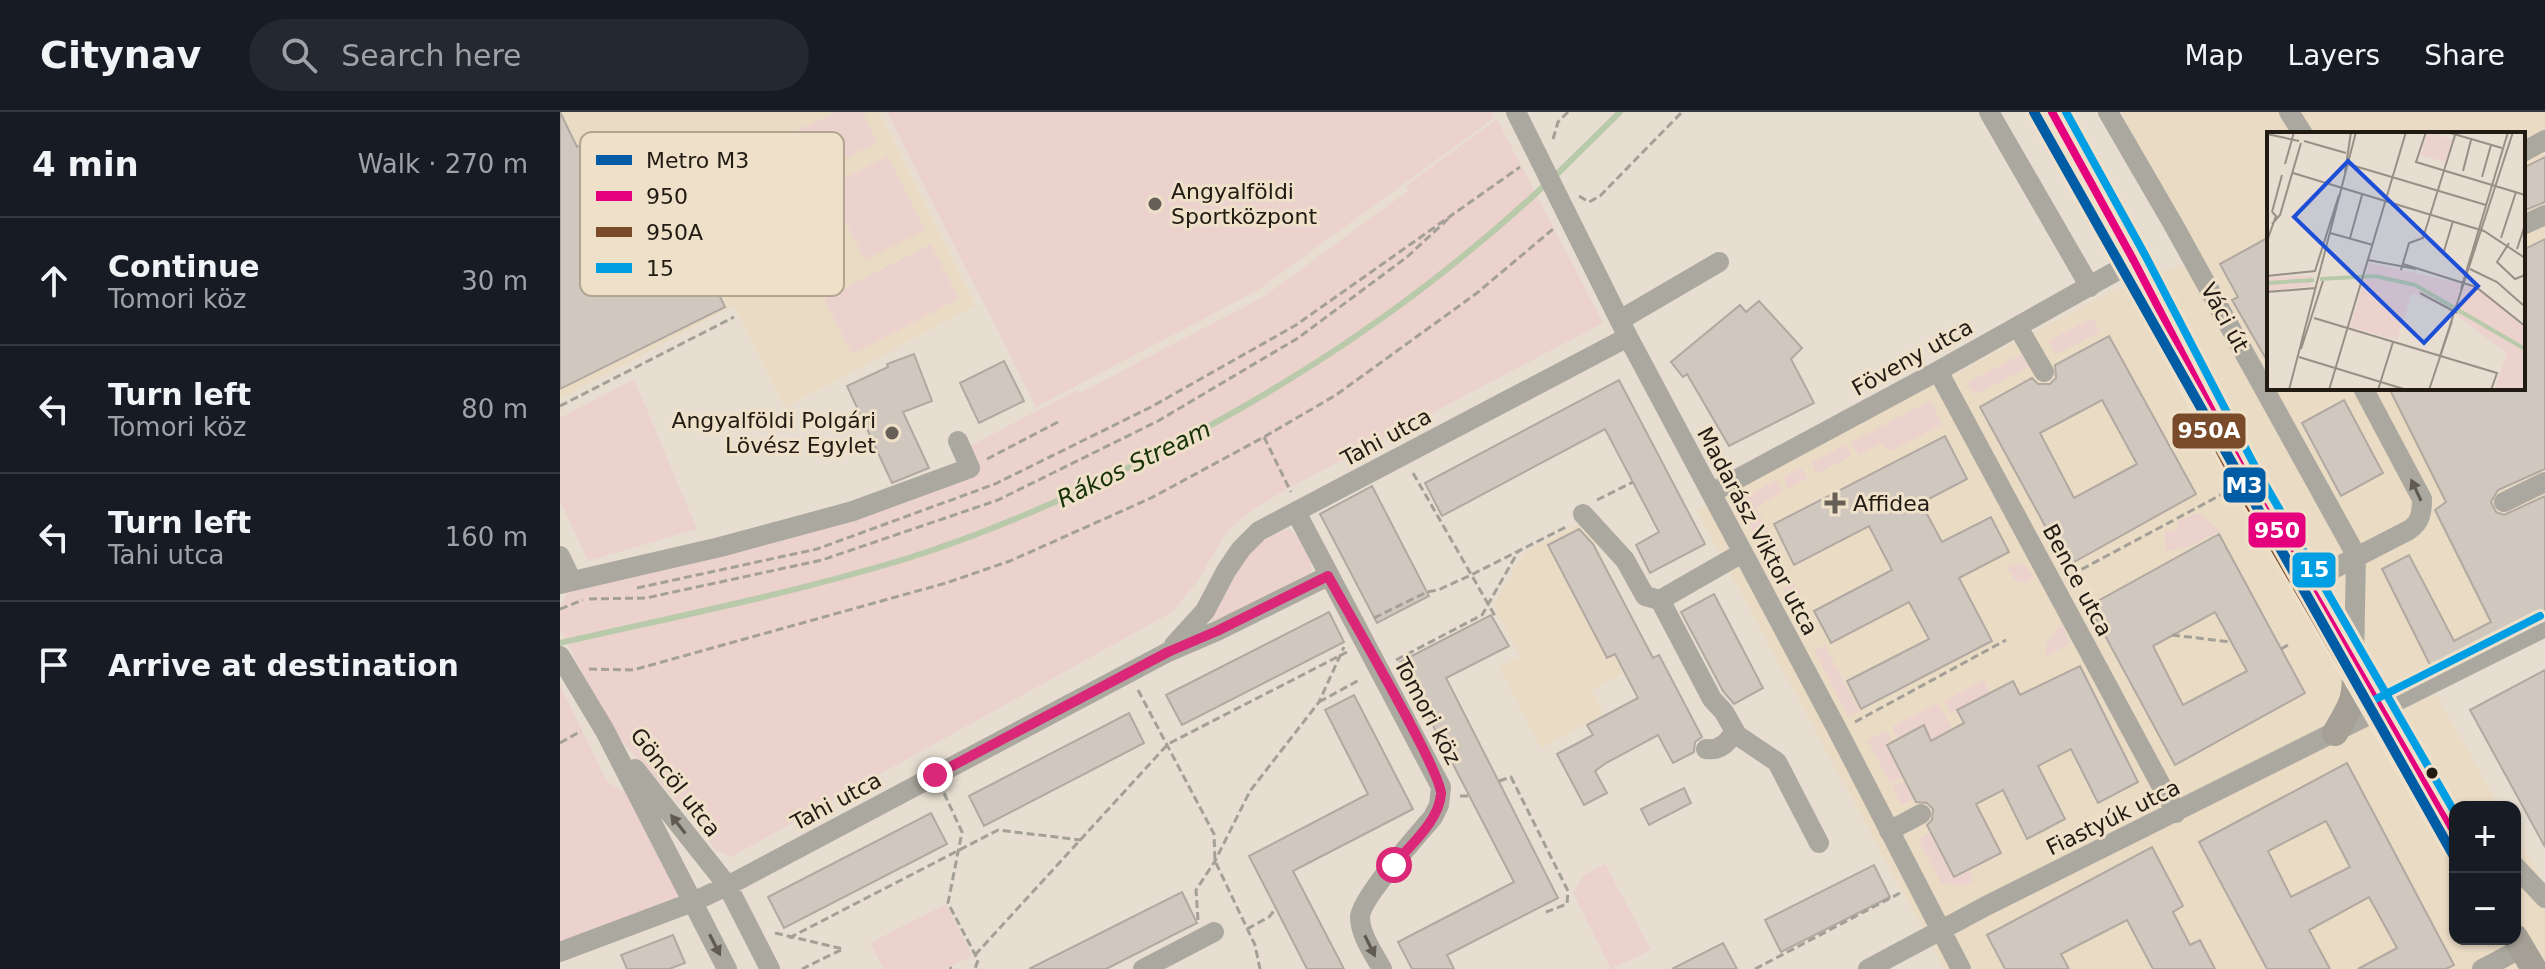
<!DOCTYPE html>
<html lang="en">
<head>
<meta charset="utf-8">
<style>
  body { margin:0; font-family:"DejaVu Sans",sans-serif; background:#242831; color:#f1f3f6 }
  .controls { position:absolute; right:24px; bottom:24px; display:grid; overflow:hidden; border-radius:16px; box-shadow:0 2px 6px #0004 }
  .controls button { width:72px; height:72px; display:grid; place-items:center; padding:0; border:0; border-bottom:2px solid #363941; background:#171b24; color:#f1f3f6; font:40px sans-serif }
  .stop { position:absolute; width:24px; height:24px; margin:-18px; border:6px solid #db2777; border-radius:50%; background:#fff }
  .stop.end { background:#db2777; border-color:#fff; box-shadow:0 2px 8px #0008 }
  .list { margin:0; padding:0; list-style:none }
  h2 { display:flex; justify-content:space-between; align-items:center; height:104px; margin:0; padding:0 32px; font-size:34px }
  h2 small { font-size:26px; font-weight:400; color:#9ea1a6 }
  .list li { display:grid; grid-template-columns:52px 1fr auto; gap:24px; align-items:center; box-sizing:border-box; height:128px; padding:0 32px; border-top:2px solid #363941 }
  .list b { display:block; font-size:30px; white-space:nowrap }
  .list p { margin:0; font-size:26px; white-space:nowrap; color:#9ea1a6 }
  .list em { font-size:26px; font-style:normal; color:#9ea1a6 }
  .icon { flex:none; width:44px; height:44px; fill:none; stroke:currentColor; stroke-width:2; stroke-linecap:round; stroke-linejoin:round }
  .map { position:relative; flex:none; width:1985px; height:857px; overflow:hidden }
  header { display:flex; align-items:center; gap:48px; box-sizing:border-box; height:112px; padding:0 40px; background:#171b24; border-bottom:2px solid #363941 }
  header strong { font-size:38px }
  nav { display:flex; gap:44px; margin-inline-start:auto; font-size:28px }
  .search { width:560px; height:72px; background:#242831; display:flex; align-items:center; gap:20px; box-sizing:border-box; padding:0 28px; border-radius:44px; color:#9ea1a6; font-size:30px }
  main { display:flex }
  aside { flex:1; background:#171b24 }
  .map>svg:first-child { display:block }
  .built { fill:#eadbc5; fill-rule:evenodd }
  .green { fill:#ecd2cd }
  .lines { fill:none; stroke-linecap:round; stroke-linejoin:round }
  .stream { stroke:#b9caaa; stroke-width:6 }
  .building { fill:#d0c7be; stroke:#b1a9a1; stroke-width:2; fill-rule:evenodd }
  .path { stroke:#a4a097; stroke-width:3; stroke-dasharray:8 4; stroke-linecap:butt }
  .minor { stroke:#aba89f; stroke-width:20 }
  .major { stroke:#a4a096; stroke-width:26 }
  .bus-1-casing { stroke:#efe0c9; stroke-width:14 }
  .bus-2-casing { stroke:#efe0c9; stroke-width:14 }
  .bus-3-casing { stroke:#efe0c9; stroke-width:14 }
  .bus-1 { stroke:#e5007d; stroke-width:8 }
  .bus-2 { stroke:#7a4b2a; stroke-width:8 }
  .bus-3 { stroke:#009ee3; stroke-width:8 }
  .metro-1-casing { stroke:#efe0c9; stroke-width:16 }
  .metro-1 { stroke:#005ca5; stroke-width:10 }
  .oneway { fill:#5f5a52 }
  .route { stroke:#db2777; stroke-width:10 }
  .poi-dot { fill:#665f56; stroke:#efe0c9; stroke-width:3 }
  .bus-dot { fill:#211b13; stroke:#efe0c9; stroke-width:3 }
  .labels { text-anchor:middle; stroke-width:6; stroke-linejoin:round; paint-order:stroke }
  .poi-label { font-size:22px; fill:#211b13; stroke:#efe0c9; text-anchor:start }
  .street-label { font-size:22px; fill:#211b13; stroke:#efe0c9 }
  .water-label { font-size:24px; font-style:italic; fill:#173207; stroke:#efe0c9 }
  .inset-river { fill:none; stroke:#b9caaa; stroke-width:4 }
  .inset-road { fill:none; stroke:#989085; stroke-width:2 }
  .view { fill:#1d4ed8; fill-opacity:0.15; stroke:#1d4ed8; stroke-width:4 }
  .inset-edge { fill:none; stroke:#211b13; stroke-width:4 }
  .key { fill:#efe0c9; stroke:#b1a592; stroke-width:2 }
  .key-label { font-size:22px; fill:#211b13 }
  .line-badge { stroke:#efe0c9; stroke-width:3 }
  .badge-label { font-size:22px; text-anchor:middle; font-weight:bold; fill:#fff }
</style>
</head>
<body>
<header>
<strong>Citynav</strong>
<div class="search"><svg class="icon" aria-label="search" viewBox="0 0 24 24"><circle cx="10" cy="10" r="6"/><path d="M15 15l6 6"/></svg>Search here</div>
<nav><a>Map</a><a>Layers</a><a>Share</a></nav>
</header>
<main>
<aside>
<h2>4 min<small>Walk · 270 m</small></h2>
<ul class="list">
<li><svg class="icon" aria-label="ahead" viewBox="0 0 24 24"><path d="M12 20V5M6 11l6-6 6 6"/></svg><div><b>Continue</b><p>Tomori köz</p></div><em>30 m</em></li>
<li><svg class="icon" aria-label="left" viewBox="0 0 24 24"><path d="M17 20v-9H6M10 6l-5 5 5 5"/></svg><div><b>Turn left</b><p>Tomori köz</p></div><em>80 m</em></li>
<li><svg class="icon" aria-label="left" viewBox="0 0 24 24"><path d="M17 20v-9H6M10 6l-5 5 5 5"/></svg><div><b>Turn left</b><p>Tahi utca</p></div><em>160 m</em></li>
<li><svg class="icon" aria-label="arrive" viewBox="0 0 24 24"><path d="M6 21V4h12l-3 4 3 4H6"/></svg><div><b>Arrive at destination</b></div></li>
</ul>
</aside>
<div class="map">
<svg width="1985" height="857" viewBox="0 0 1985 857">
  <rect width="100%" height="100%" fill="#e7ded1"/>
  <!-- built -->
  <path class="built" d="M0,0H320L416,193L225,296L173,194L0,287Z
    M1561,0H1985V506L1867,566L1940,695H1895V827H1955V721L1985,774V857H1384L1136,398L1550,180L1639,146ZM1709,22H1963V276H1709Z
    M1024,409L1085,531L1065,541L1072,556L1032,578L1044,602L981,636L939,555L960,544L933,493L965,439Z"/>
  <!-- green -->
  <path class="green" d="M276,0H303L317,31L248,64L229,22Z
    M327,0H931L934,6L698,178L476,295Z
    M937,7L1043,211L725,378L689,400L667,419L637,470L612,500L171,745L156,738L124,697L53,620L0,517V496L12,469L409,356L402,338L517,278L520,281L703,185L848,79L846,74Z
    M328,44L365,118L305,148L268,75Z
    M371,132L399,187L292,242L264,187Z
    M1533,206L1540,220L1495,243L1488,229Z
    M1464,241L1470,254L1414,283L1407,270Z
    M74,267L137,417L28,449L0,388V306Z
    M1370,289L1382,312L1331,339L1320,332L1299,343L1291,330Z
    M1286,332L1292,344L1256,362L1251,351Z
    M1241,356L1247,367L1228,377L1223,365Z
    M1217,368L1223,380L1196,395L1222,446L1210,452L1177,389Z
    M1639,401L1660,419L1629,435L1605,439V420L1619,418L1617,409Z
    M729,417C740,424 753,449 752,462L655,512L650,506C670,471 687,427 729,417Z
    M1460,451L1466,454L1474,465L1466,471L1455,468L1447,455Z
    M1234,470L1251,505L1240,511L1223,476Z
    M1502,511L1509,532L1485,545L1486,533Z
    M1265,533L1299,599L1288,605L1254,538Z
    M1424,568L1430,580L1390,601L1384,589Z
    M0,573L47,670L81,689L133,790L0,840Z
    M1378,591L1392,616L1372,628L1364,613L1337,626L1332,615Z
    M1326,618L1331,628L1325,632L1342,665L1330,671L1307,628Z
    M1343,669L1353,687L1341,693L1332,674Z
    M1370,721L1394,767L1410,759L1414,768L1403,774L1381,771L1358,727Z
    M1045,752L1091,838L1051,857L1013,781L1024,763Z
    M386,792L412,844L386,857H324L310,831Z"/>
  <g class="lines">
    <!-- stream -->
    <path class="stream" d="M994,65L1060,0
      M0,531C114,505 229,482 342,448C427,422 508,386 588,346C735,272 865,185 986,72"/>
  </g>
  <!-- building -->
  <path class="building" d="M0,0L17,35L36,26L64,82L27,100L45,136L81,119L75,108L123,85L161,163L152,168L165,195L0,277Z
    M1985,45V90L1963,99V56Z
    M1709,125V252L1672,188L1678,185L1660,152Z
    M1985,127V357L1938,378L1931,390L1936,400L1944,403L1985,384V501L1872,557L1822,457L1849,443L1894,529L1931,510L1875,398L1886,390L1829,276H1963V138Z
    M1199,189L1242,236L1231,247L1254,291L1169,334L1127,262L1123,265L1111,250L1180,193L1186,200Z
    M1549,224L1636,382L1507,454L1420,295L1472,266L1478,272H1490L1496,266L1495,253ZM1542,288L1577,352L1514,386L1480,321Z
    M354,242L372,289L343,300L369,356L332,371L287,274L328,255L327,252Z
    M444,249L464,289L419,311L400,271Z
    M1059,268L1145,432L1090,461L1076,433L1099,420L1045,317L882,404L865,371Z
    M1784,288L1823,361L1781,384L1742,311Z
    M1385,324L1407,367L1361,391L1382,430L1431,405L1449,440L1399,466L1432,529L1301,597L1287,569L1369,527L1349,490L1271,531L1254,499L1332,458L1309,414L1234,453L1214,412Z
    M812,374L869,484L817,511L760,402Z
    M1019,417L1033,432L1093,546L1099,543L1142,625L1135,630L1134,640L1113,651L1098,623L1046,651L1035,659L1047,681L1024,693L997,642L1033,623L1027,613L1078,586L1055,542L1047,546L988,433Z
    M1659,422L1745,581L1615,653L1529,494ZM1655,500L1687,559L1623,593L1593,534Z
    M1154,482L1203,576L1174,592L1163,579L1121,500Z
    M769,500L784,530L622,613L606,583Z
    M931,503L949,534L886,566L998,786L887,843L894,857H852L838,830L954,770L840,550Z
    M1520,554L1578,670L1538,691L1511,637L1478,654L1505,707L1467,727L1443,678L1416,692L1441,741L1394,765L1367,713L1372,708L1373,697L1367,691L1356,690L1327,633L1364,613L1371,629L1404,611L1397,598L1453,569L1460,583Z
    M1985,558V735L1910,598Z
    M794,583L853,697L733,759L784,857H747L689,744L808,682L765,598Z
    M569,601L584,631L424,714L409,684Z
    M1787,651L1894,853L1886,857H1798L1837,836L1809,785L1749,818L1770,857H1707L1639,730ZM1766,709L1790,755L1731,785L1708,739Z
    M1124,676L1131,691L1089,713L1081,697Z
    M371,701L387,732L224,816L208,785Z
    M1592,735L1623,794L1613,800L1630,833L1640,828L1655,857H1593L1567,808L1501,842L1509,857H1445L1427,823Z
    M1314,753L1330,785L1221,840L1205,808Z
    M622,780L637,811L546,857H469Z
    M113,823L125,851L109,857H67L61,843Z
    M1163,831L1177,857H1112Z"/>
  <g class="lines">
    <!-- path -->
    <path class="path" d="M993,27L998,10L1008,0
      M1019,84L1029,90L1040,84L1122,0
      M0,294L174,205
      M704,325L731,380
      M427,347L498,310
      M853,361L935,504
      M1037,388L1073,370
      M1511,463L1670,378
      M77,476L257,437L435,372L591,295L736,213L960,55
      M29,487L86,486L262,448L438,388L598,309L738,226L847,145L888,107
      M0,497L23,488
      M814,506L867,480L878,478L911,463L1008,414
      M1612,523L1671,530
      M1721,537L1728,533
      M836,548L922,503L959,438
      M29,557L73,558L386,471L450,449L591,386L704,325L776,283L917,181L993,117
      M578,578L654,722L655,749L695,833L700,857
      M759,590L801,567
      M1295,610L1446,528
      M0,631L21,619
      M939,669L951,665L1008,779L1007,792L986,800
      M384,681L402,720L388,791L418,848L415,857
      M900,684H909
      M638,808L636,778L655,749L690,679L759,590L784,535
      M687,817L709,805L716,796
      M215,821L283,837L242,857
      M229,826L438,718L521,728
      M415,843L608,632L787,540
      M390,855L391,857
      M1195,857L1340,781"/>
    <!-- minor -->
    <path class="minor" d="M956,0L1068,225L1278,619L1401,857
      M1429,0L1530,175
      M1548,0L1613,112L1796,443L1794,551
      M1729,0L1743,22
      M1963,40L1985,28
      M1963,113L1985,103
      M1060,208L1159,150
      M1458,215L1484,260
      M1378,259L1616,701
      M1151,381L1378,259L1574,149
      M1944,390L1985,370
      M736,400L881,675L879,693L873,705C858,723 801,786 800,805C800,823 814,842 822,857
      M1023,402L1065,448L1085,484L1100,488
      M1182,441L1100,488L1152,587L1164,600L1177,623L1217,650L1259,731
      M0,444L12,469
      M1748,470L1849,418C1861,410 1862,400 1862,387L1803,276
      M0,472L160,435L293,399L410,356L398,329
      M614,533L645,499L666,459L681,437L699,419L1068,225
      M0,544L45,619L167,857
      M1146,637C1159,639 1168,631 1174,620
      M75,657L167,773L210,857
      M1329,719L1361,702
      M1955,754L1985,786
      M0,840L133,790L171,772L608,540L657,519L768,464
      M583,857L654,820
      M1308,857L1426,794L1985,515
      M1922,857L1962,836"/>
    <!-- major -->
    <path class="major" d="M1492,0L1574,149L1688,368L1895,725
      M1775,621C1792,593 1797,585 1794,552
      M1955,825L1974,857"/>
    <!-- bus-1 casing -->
    <g class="bus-1-casing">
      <path id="bus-1" d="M1492,0L1574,149L1688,368L1895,725"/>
    </g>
    <!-- bus-2 casing -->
    <g class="bus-2-casing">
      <path id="bus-2" d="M1481,6L1563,155L1678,374L1885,731"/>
    </g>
    <!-- bus-3 casing -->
    <g class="bus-3-casing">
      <path id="bus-3" d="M1506,0L1585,143L1699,362L1895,701
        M1816,587L1980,504"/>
    </g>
    <!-- bus-1 -->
    <use href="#bus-1" class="bus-1"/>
    <!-- bus-2 -->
    <use href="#bus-2" class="bus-2"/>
    <!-- bus-3 -->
    <use href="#bus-3" class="bus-3"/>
    <!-- metro-1 casing -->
    <g class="metro-1-casing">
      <path id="metro-1" d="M1474,0L1895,746"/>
    </g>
    <!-- metro-1 -->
    <use href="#metro-1" class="metro-1"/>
  </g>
  <!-- one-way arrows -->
  <defs><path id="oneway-solid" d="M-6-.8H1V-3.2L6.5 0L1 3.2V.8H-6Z" transform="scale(2)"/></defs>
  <g class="oneway">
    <use href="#oneway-solid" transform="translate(1856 378) rotate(-115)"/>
    <use href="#oneway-solid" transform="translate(118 712) rotate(-128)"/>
    <use href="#oneway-solid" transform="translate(155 833) rotate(63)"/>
    <use href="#oneway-solid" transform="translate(810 834) rotate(64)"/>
  </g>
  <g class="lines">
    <!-- route -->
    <path class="route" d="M375,663L608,540L657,519L768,464C785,495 882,660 881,682C879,709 850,733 834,753"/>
  </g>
  <!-- markers -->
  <g class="poi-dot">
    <circle cx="595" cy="92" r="8"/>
    <circle cx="332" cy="321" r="8"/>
    <path d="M1271 379h8v8h8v8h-8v8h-8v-8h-8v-8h8z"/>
  </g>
  <circle class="bus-dot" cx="1872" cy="661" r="7"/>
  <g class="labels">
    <!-- poi labels -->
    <g class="poi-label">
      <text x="611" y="87">Angyalföldi<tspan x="611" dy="25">Sportközpont</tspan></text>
      <text x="316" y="316" text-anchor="end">Angyalföldi Polgári<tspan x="316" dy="25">Lövész Egylet</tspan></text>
      <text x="1293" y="399">Affidea</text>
    </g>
    <!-- street labels -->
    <g class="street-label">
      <text transform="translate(1665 205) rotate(61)" y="8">Váci út</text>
      <text transform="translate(1352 245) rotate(-29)" y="8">Föveny utca</text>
      <text transform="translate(826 325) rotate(-28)" y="8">Tahi utca</text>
      <text transform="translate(1198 419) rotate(62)" y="8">Madarász Viktor utca</text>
      <text transform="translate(1518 468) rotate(62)" y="8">Bence utca</text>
      <text transform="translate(868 599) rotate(62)" y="8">Tomori köz</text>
      <text transform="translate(116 670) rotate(52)" y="8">Göncöl utca</text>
      <text transform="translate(276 689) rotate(-28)" y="8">Tahi utca</text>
      <text transform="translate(1553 705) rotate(-26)" y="8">Fiastyúk utca</text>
    </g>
    <!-- water labels -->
    <g class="water-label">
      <text transform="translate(574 352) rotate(-26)" y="8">Rákos Stream</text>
    </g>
  </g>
  <!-- overview -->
  <g transform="translate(1707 20)">
    <rect width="258" height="258" fill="#e7ded1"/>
    <path d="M161,0L185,7L178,30L154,23ZM102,131L193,151V167L186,179L145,161L130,208L83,195ZM46,143L43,154L0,159V146ZM198,150L223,164L258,194V258H227L240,221L190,184Z" fill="#ecd2cd"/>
    <path class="inset-river" d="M53,147L108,144L148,153L258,217M0,151L47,148"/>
    <path class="inset-road" d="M159,0L149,30L258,63M180,0L235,16M0,2L32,9M37,9L79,21M18,32L27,0M81,32L219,73M196,39L204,8M78,40L84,0M26,41L217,99L258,126M215,45L224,13M5,80L15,43M5,92L13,83L34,11M63,101L106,113M83,106L95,63M234,106L249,60M0,109L9,84L5,80M242,111L230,130L248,147L258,143M250,117L258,93M177,119L186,89M101,128L149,137M136,132L209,155L258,194M203,137L230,150L256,173M134,138L142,111L156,106L189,0M0,144L48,139L72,63M194,157L241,0M0,160L49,156M153,161L190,181M47,186L230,241L224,258M34,217L56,149M173,224L246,0M32,225L140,258M22,258L89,0M62,258L139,0M111,258L126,210M162,258L185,189"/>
    <path class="view" d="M81,29L211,154L157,211L27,85Z"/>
    <rect width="258" height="258" class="inset-edge"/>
  </g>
  <!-- legend -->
  <rect x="20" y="20" width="264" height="164" rx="12" class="key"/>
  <rect x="36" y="43" width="36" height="10" fill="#005ca5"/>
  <rect x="36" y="79" width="36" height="10" fill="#e5007d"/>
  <rect x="36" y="115" width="36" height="10" fill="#7a4b2a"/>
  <rect x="36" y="151" width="36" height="10" fill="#009ee3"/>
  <g class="key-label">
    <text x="86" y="56">Metro M3</text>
    <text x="86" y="92">950</text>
    <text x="86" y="128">950A</text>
    <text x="86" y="164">15</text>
  </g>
  <g class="line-badge">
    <rect x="1611" y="300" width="76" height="38" rx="8" fill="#7a4b2a"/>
    <rect x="1662" y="354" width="45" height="38" rx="8" fill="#005ca5"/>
    <rect x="1687" y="399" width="60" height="38" rx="8" fill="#e5007d"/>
    <rect x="1731" y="439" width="46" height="38" rx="8" fill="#009ee3"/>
  </g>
  <g class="badge-label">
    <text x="1649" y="326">950A</text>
    <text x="1684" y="381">M3</text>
    <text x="1717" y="426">950</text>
    <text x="1754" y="465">15</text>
  </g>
</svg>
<div class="controls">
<button>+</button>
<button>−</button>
</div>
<div class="stop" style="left:834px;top:753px"></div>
<div class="stop end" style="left:375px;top:663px"></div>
</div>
</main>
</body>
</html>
